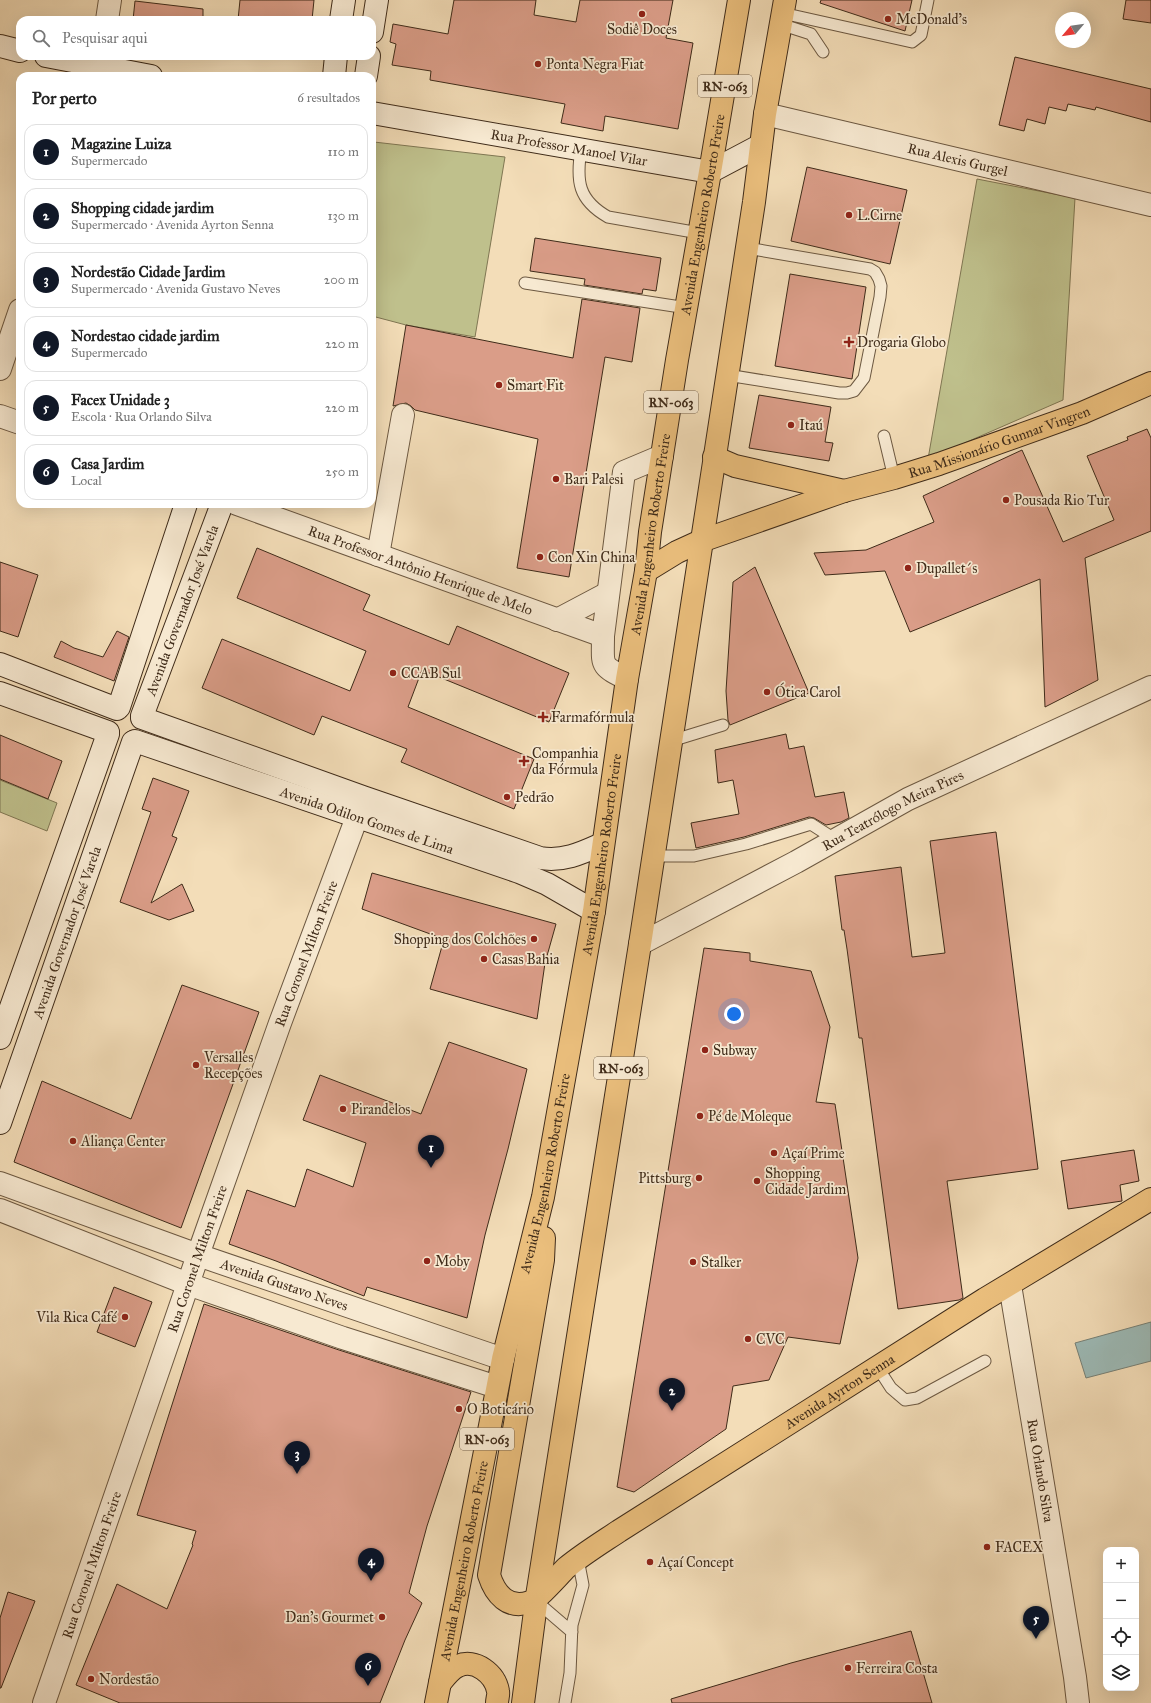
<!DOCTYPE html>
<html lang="pt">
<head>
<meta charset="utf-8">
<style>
  body { margin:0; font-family:"IM FELL Great Primer",serif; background:#f2f2f2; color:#222 }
  .controls { position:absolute; right:12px; bottom:12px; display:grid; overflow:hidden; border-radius:8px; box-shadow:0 4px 16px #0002 }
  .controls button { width:36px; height:36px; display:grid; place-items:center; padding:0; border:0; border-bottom:1px solid #e0e0e0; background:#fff; color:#222; font:20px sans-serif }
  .compass { position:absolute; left:1055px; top:12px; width:36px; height:36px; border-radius:50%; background:#fff; box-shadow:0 4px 16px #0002; rotate:241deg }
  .you { position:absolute; left:734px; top:1014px; width:14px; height:14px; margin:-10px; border:3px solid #fff; border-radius:50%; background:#1a73e8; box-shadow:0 0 0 6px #1a73e833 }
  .badge { display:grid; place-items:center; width:26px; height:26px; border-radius:50%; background:#111827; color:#fff; font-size:13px; font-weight:700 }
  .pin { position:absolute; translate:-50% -33px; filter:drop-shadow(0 1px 2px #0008) }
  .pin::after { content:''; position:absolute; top:21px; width:14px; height:12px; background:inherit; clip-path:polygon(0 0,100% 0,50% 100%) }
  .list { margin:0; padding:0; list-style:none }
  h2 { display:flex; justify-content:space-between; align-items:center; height:52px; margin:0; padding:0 16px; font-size:17px }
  h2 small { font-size:13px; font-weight:400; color:#767676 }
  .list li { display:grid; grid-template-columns:26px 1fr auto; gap:12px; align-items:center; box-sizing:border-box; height:56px; margin:0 8px 8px; padding:0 8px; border:1px solid #e0e0e0; border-radius:12px }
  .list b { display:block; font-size:15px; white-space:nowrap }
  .list p { margin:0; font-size:13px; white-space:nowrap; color:#767676 }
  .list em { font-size:13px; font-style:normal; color:#767676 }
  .icon { flex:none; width:22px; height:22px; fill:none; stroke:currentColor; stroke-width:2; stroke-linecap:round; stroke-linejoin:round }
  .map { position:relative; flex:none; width:1151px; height:1703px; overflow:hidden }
  .search { position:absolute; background:#fff; box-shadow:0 4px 16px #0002; left:16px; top:16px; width:360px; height:44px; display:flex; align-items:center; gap:10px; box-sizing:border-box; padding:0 14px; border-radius:12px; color:#767676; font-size:15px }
  .panel { position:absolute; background:#fff; box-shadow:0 4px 16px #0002; left:16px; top:72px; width:360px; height:436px; border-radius:12px }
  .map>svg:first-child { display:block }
  .green { fill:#bfc08c; stroke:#7f7652 }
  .water { fill:#9dbab6; stroke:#778177 }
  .building { fill:#da9d88; stroke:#3f2b19 }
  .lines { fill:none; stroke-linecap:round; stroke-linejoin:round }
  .lane-casing { stroke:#6c5841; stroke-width:13 }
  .street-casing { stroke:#6c5841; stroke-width:24 }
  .secondary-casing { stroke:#3f2b19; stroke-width:24 }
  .primary-casing { stroke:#3f2b19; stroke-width:24 }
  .lane { stroke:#f7e9d1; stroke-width:11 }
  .street { stroke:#f7e9d1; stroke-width:22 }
  .secondary { stroke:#f7e9d1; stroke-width:22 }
  .primary { stroke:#eabe7c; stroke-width:22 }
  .poi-dot { fill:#8f2418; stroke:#f7e9d1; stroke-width:1.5 }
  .labels { text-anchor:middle; stroke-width:3.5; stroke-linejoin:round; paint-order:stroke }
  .shield { fill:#f7e9d1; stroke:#766450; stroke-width:1 }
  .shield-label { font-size:13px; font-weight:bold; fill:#3f2b19 }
  .poi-label { font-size:14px; fill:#3f2b19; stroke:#f7e9d1; text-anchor:start }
  .street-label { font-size:14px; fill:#3f2b19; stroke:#f7e9d1 }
</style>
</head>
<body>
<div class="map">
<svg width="1151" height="1703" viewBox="0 0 1151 1703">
  <rect width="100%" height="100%" fill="#f3ddb8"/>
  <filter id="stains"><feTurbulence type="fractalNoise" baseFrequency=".005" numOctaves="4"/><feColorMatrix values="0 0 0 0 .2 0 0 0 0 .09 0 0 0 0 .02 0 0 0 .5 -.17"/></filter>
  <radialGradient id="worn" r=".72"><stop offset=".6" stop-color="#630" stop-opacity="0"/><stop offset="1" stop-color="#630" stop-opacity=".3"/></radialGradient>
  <!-- green -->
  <path class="green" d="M374,142L505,157L475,337L406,325L372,316V150Z
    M977,179L1075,198L1063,400L928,459Z
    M0,780L57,803L47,831L0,812Z"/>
  <!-- water -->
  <path class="water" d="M1151,1322V1361L1086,1378L1075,1343Z"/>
  <!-- building -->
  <path class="building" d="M240,0H314L312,20H238Z
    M454,0H536L534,15L576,22L580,0H673L666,38L693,43L678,129L605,116L603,131L561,123L565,104L430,80L431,71L392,65L396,44L390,42L393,24L448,34Z
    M821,0H912L905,31L820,3Z
    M1126,0H1151V23L1123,19Z
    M135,1L203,9V20H133Z
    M1015,57L1151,89V122L1096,107L1095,110L1068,104L1066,111L1049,107L1045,124L1027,119L1024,131L999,125Z
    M807,167L907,190L890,264L791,241Z
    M535,238L661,258L656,291L643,289L642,294L584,285L585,279L530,271Z
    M790,274L866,287L852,379L775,366Z
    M582,299L640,308L632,362L605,357L569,577L517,568L538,439L415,410L411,406L406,403L393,406L406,325L573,358Z
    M759,395L831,407L825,442L833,443L829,461L749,448Z
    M1147,429L1151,438V531L1085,558L1098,680L1045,707L1040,579L910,632L885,571L825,575L814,553L866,550L934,522L923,496L1022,450L1063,542L1114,520L1087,456L1128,440L1127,437Z
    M257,548L370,595L363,610L449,645L457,626L569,673L549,722L422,670L408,707L534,759L514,809L401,762L407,749L322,716L314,735L202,688L222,639L350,691L366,651L237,598Z
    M0,562L38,575L18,637L0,631Z
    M755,567L809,693L730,725L728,720L726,691L733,582Z
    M117,631L129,637L114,681L54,657L61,641L74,648L103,657Z
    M786,734L789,749L804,746L815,797L844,792L849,818L841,822L826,825L814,818L809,817L744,837L696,848L691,823L739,814L733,780L718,783L715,750Z
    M0,735L62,761L48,799L0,779Z
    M153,778L189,791L172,836L177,838L151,903L182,884L194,911L169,920L120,902L151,812L142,809Z
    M996,832L1038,1169L947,1181L963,1298L959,1300L898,1309L862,1038H859L847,949L844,930H842L835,876L901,867L912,957L945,953L930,841Z
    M372,873L556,924L545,963L537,1019L430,989L444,939L362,909Z
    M704,948L750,953V961L811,971L830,1027L816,1102L835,1104L858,1258L840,1344L788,1337L769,1380L733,1386L726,1429L634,1492L617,1487Z
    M182,985L259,1012L181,1228L14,1162L42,1081L131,1119Z
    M449,1042L527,1069L508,1149L485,1235L467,1318L367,1287L364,1296L276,1261L229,1244L247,1190L295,1207L307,1169L353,1187L366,1143L303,1120L320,1075L421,1114Z
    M1134,1150L1139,1181L1120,1185L1122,1201L1068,1209L1061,1161Z
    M114,1287L152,1302L135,1347L97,1332Z
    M204,1304L339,1350L471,1392L427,1526L409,1593L422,1603L405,1640L380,1703H120L76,1685L117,1584L167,1609L193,1545L192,1544L196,1531L137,1515Z
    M8,1592L35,1601L1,1688H0V1618Z
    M911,1631L932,1703H672L671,1699L791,1663Z"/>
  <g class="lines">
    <!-- lane casing -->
    <g class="lane-casing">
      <path id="lane" d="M782,13L912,42L921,35L928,0
        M780,24L811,34L823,52
        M581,149C576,181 578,200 608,217L699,233
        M525,283L687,308
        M727,375L839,393H847L854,391L864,378L880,297L881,286L879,279L875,272L870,269L747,248
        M884,436L894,478
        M671,741L723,725
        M654,856H694L746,844L811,824L836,840
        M878,1368L891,1388L905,1400L917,1398L985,1361
        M537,1602L572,1632
        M565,1703L570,1673L572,1625L583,1585L578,1559"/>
    </g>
    <!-- street casing -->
    <g class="street-casing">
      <g id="street">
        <path d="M107,20L110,0"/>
        <path id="s1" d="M765,114L1151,205"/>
        <path d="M0,369L20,310"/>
        <path d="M0,416L20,423"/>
        <path id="s2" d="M237,504L603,636"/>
        <path d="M378,555L403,415"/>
        <path d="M557,620L608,593"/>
        <path d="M627,679C599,665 603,666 603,636L624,472L662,456"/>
        <path id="s3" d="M640,944L796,862L908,799L1151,687"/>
        <path id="s4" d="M0,1183L198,1255L503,1359"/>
        <path d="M0,1210L188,1284L343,1338L497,1387"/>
        <path id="s5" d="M1010,1285L1075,1677L1078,1703"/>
        <path id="s6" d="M44,1703L198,1255L280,1023L357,817"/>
      </g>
    </g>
    <!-- secondary casing -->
    <g class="secondary-casing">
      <g id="secondary">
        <path d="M341,20L344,0"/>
        <path d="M372,32L377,0"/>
        <path d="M0,46L20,51"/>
        <path d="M46,56L151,76"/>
        <path d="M334,76L336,56"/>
        <path d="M366,76L369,56"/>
        <path id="s7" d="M372,113L710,172L761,145"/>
        <path d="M0,664L117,709"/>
        <path d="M0,693L108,732"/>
        <path d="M119,707L186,504"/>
        <path id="s8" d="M142,716L222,504"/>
        <path d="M142,718L363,797L540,858C563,862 582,853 602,844"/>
        <path id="s9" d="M135,741L519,872L547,884L594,911"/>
        <path d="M0,1038L108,734"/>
        <path id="s10" d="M0,1123L133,742"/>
      </g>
    </g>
    <!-- primary casing -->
    <g class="primary-casing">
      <g id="primary">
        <path d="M714,457L735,466L844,491"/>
        <path id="s11" d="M646,571L677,552L701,541L844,491L894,478L939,464L1082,413L1151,383"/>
        <path id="s12" d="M544,1238L543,1260L489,1575C495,1594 508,1610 530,1602C538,1599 558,1576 566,1568C583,1554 601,1543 619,1531L985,1299L1151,1199"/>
        <path d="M440,1683C445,1677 451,1669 458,1666C475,1658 495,1674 498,1691C499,1694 497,1699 497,1703"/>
        <path id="s13" d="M436,1703L503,1359L543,1197L594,911L627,679L646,571L650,532L677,360L710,172L739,0"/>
        <path d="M523,1703L537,1596L640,944L754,202L765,114L785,0"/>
      </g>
    </g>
    <!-- lane -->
    <use href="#lane" class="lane"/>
    <!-- street -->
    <use href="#street" class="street"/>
    <!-- secondary -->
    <use href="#secondary" class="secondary"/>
    <!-- primary -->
    <use href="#primary" class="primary"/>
  </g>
  <!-- markers -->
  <g class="poi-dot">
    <circle cx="642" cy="14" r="4"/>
    <circle cx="888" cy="19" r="4"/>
    <circle cx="538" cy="64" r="4"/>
    <circle cx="849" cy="215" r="4"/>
    <path d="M847 336h4v4h4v4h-4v4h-4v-4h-4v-4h4z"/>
    <circle cx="499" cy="385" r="4"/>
    <circle cx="791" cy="425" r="4"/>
    <circle cx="556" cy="479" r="4"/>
    <circle cx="1006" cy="500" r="4"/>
    <circle cx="540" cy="557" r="4"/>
    <circle cx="908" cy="568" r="4"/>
    <circle cx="393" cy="673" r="4"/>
    <circle cx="767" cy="692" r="4"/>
    <path d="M541 711h4v4h4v4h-4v4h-4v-4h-4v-4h4z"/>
    <path d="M522 755h4v4h4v4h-4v4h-4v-4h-4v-4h4z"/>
    <circle cx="507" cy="797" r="4"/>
    <circle cx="534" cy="939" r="4"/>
    <circle cx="484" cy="959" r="4"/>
    <circle cx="705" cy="1050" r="4"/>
    <circle cx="196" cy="1065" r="4"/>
    <circle cx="343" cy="1109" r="4"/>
    <circle cx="700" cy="1116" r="4"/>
    <circle cx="73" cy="1141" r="4"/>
    <circle cx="774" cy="1153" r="4"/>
    <circle cx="699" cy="1178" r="4"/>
    <circle cx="757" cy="1181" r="4"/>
    <circle cx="427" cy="1261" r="4"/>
    <circle cx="693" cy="1262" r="4"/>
    <circle cx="125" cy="1317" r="4"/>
    <circle cx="748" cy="1339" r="4"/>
    <circle cx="459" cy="1409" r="4"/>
    <circle cx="987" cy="1547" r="4"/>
    <circle cx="650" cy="1562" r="4"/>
    <circle cx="382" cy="1617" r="4"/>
    <circle cx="848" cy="1668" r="4"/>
    <circle cx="91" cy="1679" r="4"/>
  </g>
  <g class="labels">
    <!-- shield labels -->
    <g class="shield">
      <rect x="698" y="75" width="54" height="22" rx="3"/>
      <rect x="644" y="391" width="54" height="22" rx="3"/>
      <rect x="594" y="1057" width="54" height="22" rx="3"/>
      <rect x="460" y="1428" width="54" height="22" rx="3"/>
    </g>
    <g class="shield-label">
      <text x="725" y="91">RN-063</text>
      <text x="671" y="407">RN-063</text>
      <text x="621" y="1073">RN-063</text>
      <text x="487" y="1444">RN-063</text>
    </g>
    <!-- poi labels -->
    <g class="poi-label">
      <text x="896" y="24">McDonald's</text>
      <text x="642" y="34" text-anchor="middle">Sodiê Doces</text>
      <text x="546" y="69">Ponta Negra Fiat</text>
      <text x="857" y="220">L.Cirne</text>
      <text x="857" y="347">Drogaria Globo</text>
      <text x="507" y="390">Smart Fit</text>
      <text x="799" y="430">Itaú</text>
      <text x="564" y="484">Bari Palesi</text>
      <text x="1014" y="505">Pousada Rio Tur</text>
      <text x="548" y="562">Con Xin China</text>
      <text x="916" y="573">Dupallet´s</text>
      <text x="401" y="678">CCAB Sul</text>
      <text x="775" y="697">Ótica Carol</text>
      <text x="551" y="722">Farmafórmula</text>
      <text x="532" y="758">Companhia<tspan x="532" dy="16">da Fórmula</tspan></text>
      <text x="515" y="802">Pedrão</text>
      <text x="526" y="944" text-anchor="end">Shopping dos Colchões</text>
      <text x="492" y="964">Casas Bahia</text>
      <text x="713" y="1055">Subway</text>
      <text x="204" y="1062">Versalles<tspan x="204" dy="16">Recepções</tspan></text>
      <text x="351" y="1114">Pirandelos</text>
      <text x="708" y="1121">Pé de Moleque</text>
      <text x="81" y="1146">Aliança Center</text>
      <text x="782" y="1158">Açaí Prime</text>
      <text x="765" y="1178">Shopping<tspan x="765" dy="16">Cidade Jardim</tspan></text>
      <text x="691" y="1183" text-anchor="end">Pittsburg</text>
      <text x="435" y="1266">Moby</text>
      <text x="701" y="1267">Stalker</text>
      <text x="117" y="1322" text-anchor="end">Vila Rica Café</text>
      <text x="756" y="1344">CVC</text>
      <text x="467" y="1414">O Boticário</text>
      <text x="995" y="1552">FACEX</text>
      <text x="658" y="1567">Açaí Concept</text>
      <text x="374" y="1622" text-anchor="end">Dan's Gourmet</text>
      <text x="856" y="1673">Ferreira Costa</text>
      <text x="99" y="1684">Nordestão</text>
    </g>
    <!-- street labels -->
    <g class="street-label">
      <text dy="5" stroke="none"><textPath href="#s7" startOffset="200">Rua Professor Manoel Vilar</textPath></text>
      <text dy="5" stroke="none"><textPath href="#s1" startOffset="198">Rua Alexis Gurgel</textPath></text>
      <text dy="5" stroke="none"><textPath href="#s13" startOffset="1513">Avenida Engenheiro Roberto Freire</textPath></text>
      <text dy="5" stroke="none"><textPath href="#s11" startOffset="377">Rua Missionário Gunnar Vingren</textPath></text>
      <text dy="5" stroke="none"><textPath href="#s13" startOffset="1189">Avenida Engenheiro Roberto Freire</textPath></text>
      <text dy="5" stroke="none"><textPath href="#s2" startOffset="195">Rua Professor Antônio Henrique de Melo</textPath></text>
      <text dy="5" stroke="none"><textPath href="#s8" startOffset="113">Avenida Governador José Varela</textPath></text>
      <text dy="5" stroke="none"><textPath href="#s3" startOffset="286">Rua Teatrólogo Meira Pires</textPath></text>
      <text dy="5" stroke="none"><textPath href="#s9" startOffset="245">Avenida Odilon Gomes de Lima</textPath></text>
      <text dy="5" stroke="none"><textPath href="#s13" startOffset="865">Avenida Engenheiro Roberto Freire</textPath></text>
      <text dy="5" stroke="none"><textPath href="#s10" startOffset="202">Avenida Governador José Varela</textPath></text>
      <text dy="5" stroke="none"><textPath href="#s6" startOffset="794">Rua Coronel Milton Freire</textPath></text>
      <text dy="5" stroke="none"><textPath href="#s13" startOffset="541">Avenida Engenheiro Roberto Freire</textPath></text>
      <text dy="5" stroke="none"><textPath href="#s6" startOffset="470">Rua Coronel Milton Freire</textPath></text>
      <text dy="5" stroke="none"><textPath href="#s4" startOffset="302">Avenida Gustavo Neves</textPath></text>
      <text dy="5" stroke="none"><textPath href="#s12" startOffset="773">Avenida Ayrton Senna</textPath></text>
      <text dy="5" stroke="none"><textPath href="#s5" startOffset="188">Rua Orlando Silva</textPath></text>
      <text dy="5" stroke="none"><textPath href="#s13" startOffset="145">Avenida Engenheiro Roberto Freire</textPath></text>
      <text dy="5" stroke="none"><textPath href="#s6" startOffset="146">Rua Coronel Milton Freire</textPath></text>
    </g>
  </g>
  <rect width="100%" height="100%" filter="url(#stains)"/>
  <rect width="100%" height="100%" fill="url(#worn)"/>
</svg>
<div class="controls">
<button>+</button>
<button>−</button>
<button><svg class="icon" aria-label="locate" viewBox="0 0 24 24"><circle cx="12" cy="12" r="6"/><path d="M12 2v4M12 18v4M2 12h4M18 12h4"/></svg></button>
<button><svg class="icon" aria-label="layers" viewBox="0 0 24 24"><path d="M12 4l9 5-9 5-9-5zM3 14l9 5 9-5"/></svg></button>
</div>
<svg class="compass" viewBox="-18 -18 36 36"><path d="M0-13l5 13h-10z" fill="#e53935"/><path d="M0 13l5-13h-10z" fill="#767676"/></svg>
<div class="you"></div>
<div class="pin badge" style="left:431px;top:1168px">1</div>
<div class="pin badge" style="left:672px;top:1411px">2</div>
<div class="pin badge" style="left:297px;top:1474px">3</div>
<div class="pin badge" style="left:371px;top:1581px">4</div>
<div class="pin badge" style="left:1036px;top:1639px">5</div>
<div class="pin badge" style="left:368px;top:1686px">6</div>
<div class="search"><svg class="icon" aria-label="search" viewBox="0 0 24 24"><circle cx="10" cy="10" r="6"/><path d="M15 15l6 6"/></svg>Pesquisar aqui</div>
<section class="panel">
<h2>Por perto<small>6 resultados</small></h2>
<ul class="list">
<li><span class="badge">1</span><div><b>Magazine Luiza</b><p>Supermercado</p></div><em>110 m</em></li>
<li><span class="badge">2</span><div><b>Shopping cidade jardim</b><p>Supermercado · Avenida Ayrton Senna</p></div><em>130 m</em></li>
<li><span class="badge">3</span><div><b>Nordestão Cidade Jardim</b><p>Supermercado · Avenida Gustavo Neves</p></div><em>200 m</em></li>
<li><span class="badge">4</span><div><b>Nordestao cidade jardim</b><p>Supermercado</p></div><em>220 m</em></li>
<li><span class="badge">5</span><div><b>Facex Unidade 3</b><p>Escola · Rua Orlando Silva</p></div><em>220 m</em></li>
<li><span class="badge">6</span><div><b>Casa Jardim</b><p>Local</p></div><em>250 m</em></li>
</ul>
</section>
</div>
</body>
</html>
